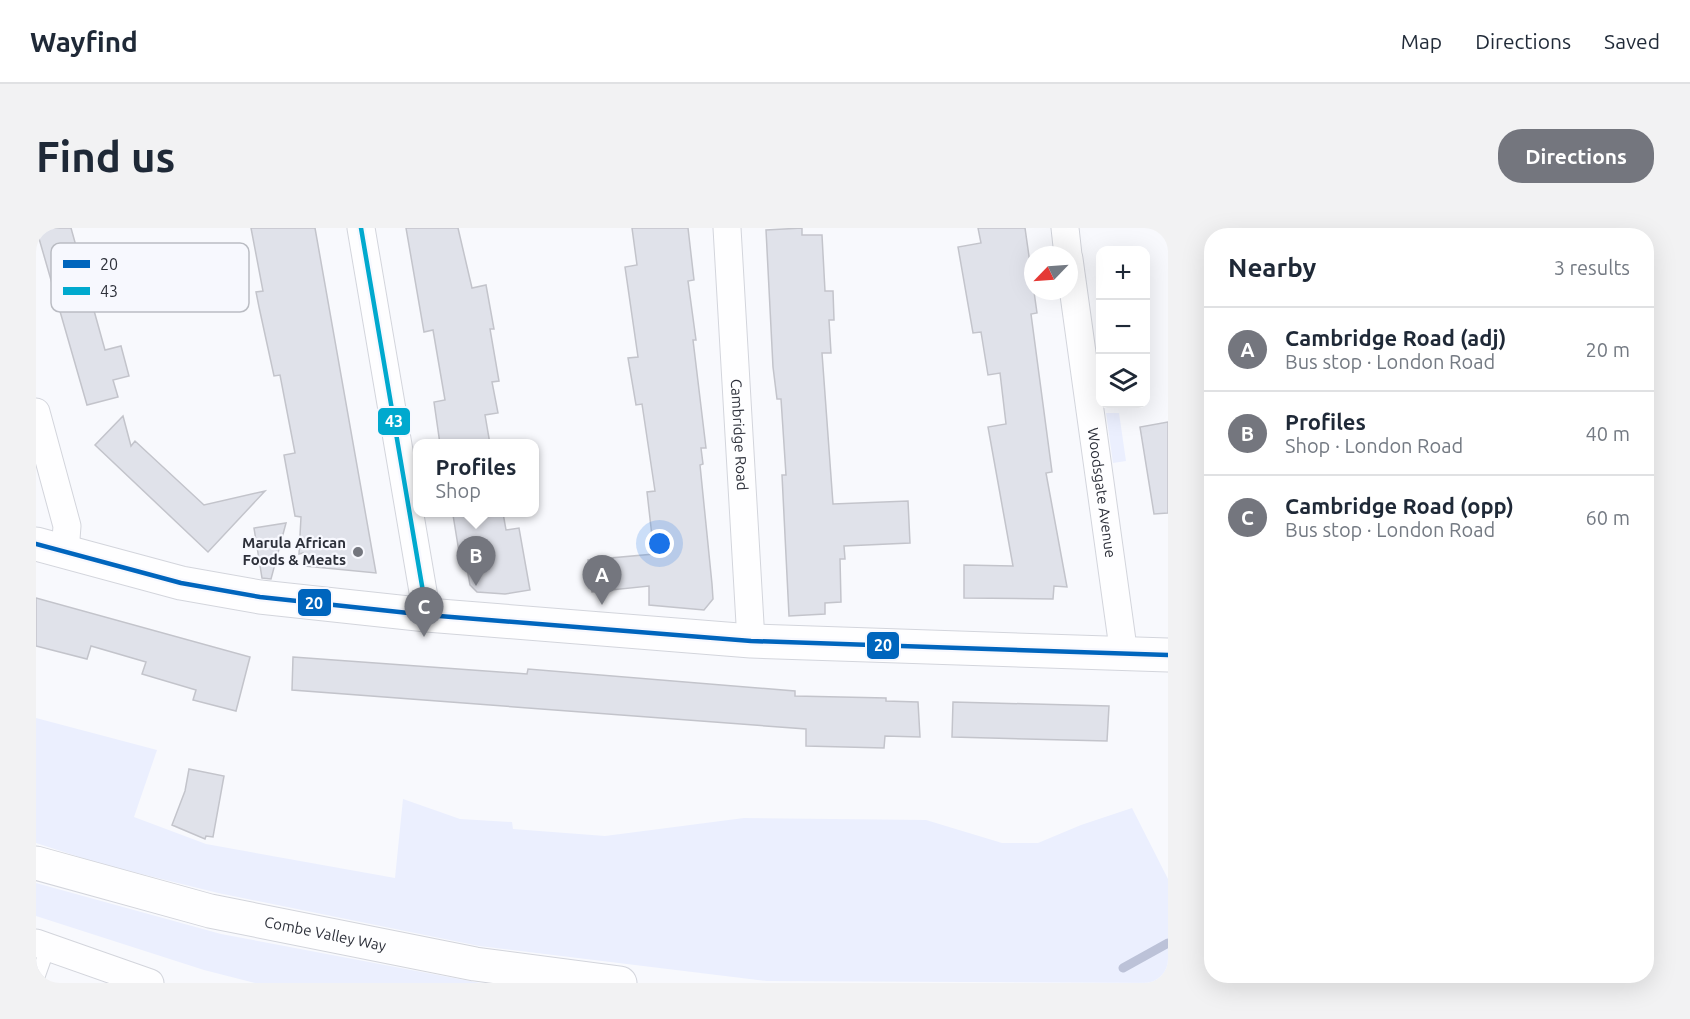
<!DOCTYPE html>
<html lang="en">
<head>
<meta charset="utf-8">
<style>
  body { margin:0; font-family:Ubuntu,sans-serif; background:#f2f2f3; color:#1f2937 }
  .controls { position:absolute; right:18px; top:18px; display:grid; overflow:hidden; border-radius:12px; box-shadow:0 6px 24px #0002 }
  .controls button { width:54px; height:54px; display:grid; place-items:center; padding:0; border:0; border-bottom:2px solid #e0e1e3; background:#fff; color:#1f2937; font:30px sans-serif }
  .compass { position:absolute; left:988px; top:18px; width:54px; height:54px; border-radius:50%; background:#fff; box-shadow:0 6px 24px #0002; rotate:245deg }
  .you { position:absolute; left:624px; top:316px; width:21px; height:21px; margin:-15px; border:4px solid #fff; border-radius:50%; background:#1a73e8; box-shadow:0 0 0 9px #1a73e833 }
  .badge { display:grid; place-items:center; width:39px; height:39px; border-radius:50%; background:#74767e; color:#fff; font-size:20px; font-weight:700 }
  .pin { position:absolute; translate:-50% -50px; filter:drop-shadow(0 2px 3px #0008) }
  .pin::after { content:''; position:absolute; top:32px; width:21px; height:18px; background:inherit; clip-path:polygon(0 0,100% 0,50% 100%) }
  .popup { position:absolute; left:377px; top:211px; width:126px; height:78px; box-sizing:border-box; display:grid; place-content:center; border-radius:12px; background:#fff; filter:drop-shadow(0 2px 4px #0005); font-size:20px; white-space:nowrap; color:#747a83 }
  .popup b { font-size:22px; color:#1f2937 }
  .popup::after { content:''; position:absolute; left:50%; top:100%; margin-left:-12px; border:12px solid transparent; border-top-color:#fff }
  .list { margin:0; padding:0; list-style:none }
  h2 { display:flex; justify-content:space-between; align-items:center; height:78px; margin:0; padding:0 24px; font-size:26px }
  h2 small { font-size:20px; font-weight:400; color:#747a83 }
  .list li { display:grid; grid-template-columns:39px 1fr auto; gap:18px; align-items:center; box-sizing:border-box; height:84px; padding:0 24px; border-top:2px solid #e0e1e3 }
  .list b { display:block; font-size:22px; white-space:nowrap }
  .list p { margin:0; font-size:20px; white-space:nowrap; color:#747a83 }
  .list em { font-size:20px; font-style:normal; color:#747a83 }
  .icon { flex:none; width:33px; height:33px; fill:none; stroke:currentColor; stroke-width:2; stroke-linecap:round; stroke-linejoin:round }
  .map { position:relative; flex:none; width:1132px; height:755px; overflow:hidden; border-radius:24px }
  header { display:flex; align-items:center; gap:36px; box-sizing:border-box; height:84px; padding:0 30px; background:#fff; border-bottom:2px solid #e0e1e3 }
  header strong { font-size:28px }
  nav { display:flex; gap:33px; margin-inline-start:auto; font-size:21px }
  .intro { display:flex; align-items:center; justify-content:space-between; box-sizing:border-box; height:144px; padding:0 36px }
  h1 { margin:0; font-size:42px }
  .button { padding:15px 27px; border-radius:24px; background:#74767e; color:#fff; font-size:21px; font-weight:700 }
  main { display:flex; gap:36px; padding:0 36px }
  aside { flex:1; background:#fff; border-radius:24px; box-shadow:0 6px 24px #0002 }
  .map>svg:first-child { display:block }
  .green { fill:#ebeffe }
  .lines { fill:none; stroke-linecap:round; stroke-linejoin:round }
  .stream { stroke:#bcc2d8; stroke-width:9 }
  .building { fill:#e0e2ea; stroke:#c3c4cb; stroke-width:1.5 }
  .service-casing { stroke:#d3d5dc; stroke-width:16 }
  .minor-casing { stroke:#d3d5dc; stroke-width:29 }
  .primary-casing { stroke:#d3d5dc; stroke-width:35 }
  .service { stroke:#fefeff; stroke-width:14 }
  .minor { stroke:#fefeff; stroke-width:27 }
  .primary { stroke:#fefeff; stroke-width:33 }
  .bus-1-casing { stroke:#f7f8fe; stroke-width:9 }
  .bus-2-casing { stroke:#f7f8fe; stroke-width:9 }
  .bus-1 { stroke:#0065bd; stroke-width:4.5 }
  .bus-2 { stroke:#00a9ce; stroke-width:4.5 }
  .poi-dot { fill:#74767e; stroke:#f7f8fe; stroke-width:2 }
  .labels { text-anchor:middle; stroke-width:4.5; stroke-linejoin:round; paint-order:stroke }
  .street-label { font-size:15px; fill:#2d303a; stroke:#f7f8fe }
  .poi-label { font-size:15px; font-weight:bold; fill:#2d303a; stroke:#f7f8fe; text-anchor:end }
  .key { fill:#f7f8fe; stroke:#babcc3; stroke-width:1.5 }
  .key-label { font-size:16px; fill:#2d303a }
  .line-badge { stroke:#f7f8fe; stroke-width:2 }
  .badge-label { font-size:16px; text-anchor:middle; font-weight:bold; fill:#fff }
</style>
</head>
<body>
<header>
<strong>Wayfind</strong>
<nav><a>Map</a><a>Directions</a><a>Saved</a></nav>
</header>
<div class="intro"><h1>Find us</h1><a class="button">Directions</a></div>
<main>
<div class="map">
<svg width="1132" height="755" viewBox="0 0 1132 755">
  <rect width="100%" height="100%" fill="#f8f9fd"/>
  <!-- green -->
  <path class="green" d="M1070,185H1083L1090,233L1077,235Z
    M0,490L121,522L98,589L170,616L359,650L367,571L424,591L476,594L477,601L569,608L708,590L890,592L966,615H1002L1045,597L1096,580L1132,651V755L731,753L443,718L182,665L65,636L0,615Z
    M0,655L185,706L444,755H219L168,742L0,688Z"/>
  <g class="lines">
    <!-- stream -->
    <path class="stream" d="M1087,740L1132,715"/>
  </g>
  <!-- building -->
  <path class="building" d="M0,0H35L69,122L85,118L93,148L77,152L82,169L51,177Z
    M215,0H279L340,345L269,338L267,325L263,326L265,289L259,288L248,227L259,225L244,147L238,148L223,79L220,64L227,63Z
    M370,0H422L436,60L450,57L458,101H454L463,153L456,154L462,185L449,187L454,216H404L398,174L409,172L397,102L388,104Z
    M596,0H652L658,52L652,53L660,112H657L670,220H665L667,236L664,237L676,356L677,371L668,382L613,377V358L556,364L552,332L618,326L611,264L619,263L606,176L600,177L592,130L602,129L589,39L601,37Z
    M766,0V7H786L789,63H797L798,92H793L795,125H786L797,276L872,273L874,315L808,318L809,331H804L805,374L789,375V386L753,388L746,247H750L745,171H741L737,139L730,2Z
    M942,0H989L1001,85L995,86L1016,244L1010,245L1031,359L1018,358L1017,371L928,370V337L977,338L952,199L970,196L964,145L952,147L945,104L937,105L922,19L945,15Z
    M87,188L95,218L99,213L168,277L229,263L172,324L59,217Z
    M1132,194V285L1118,286L1104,199Z
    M430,285H467L470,302L483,300L494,362L469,366L441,364L434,357L430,335L425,336L417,287Z
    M250,295L235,351L226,350L218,300Z
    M0,370L214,429L200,483L157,472L160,462L106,446L110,434L55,418L51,431L0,418Z
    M257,429L491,446L492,441L759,463V468L850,470V473L882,474L884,509L849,508L848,520L770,518V501L256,462Z
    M917,474L1073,478L1071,513L916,509Z
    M153,541L188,548L177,609L170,608L169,611L136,597L149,563Z"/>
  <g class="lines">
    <!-- service casing -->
    <g class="service-casing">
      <path id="service" d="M0,753L12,719"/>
    </g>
    <!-- minor casing -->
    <g class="minor-casing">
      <g id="minor">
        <path d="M325,0L391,387"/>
        <path id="s1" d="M691,0L715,413"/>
        <path d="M1029,0L1032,27"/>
        <path id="s2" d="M1033,31L1088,427"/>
        <path d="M0,184L31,298L29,324"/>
        <path d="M0,715L114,755"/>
      </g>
    </g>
    <!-- primary casing -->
    <g class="primary-casing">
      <g id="primary">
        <path d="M0,316L145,355L224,369L391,387L715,413L1132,427"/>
        <path id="s3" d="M0,635L174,683L439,736L584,755"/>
      </g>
    </g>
    <!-- service -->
    <use href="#service" class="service"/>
    <!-- minor -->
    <use href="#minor" class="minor"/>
    <!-- primary -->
    <use href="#primary" class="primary"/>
    <!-- bus-1 casing -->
    <g class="bus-1-casing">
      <path id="bus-1" d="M0,316L145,355L224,369L391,387L715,413L1132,427"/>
    </g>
    <!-- bus-2 casing -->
    <g class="bus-2-casing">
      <path id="bus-2" d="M325,0L391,387"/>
    </g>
    <!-- bus-1 -->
    <use href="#bus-1" class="bus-1"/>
    <!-- bus-2 -->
    <use href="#bus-2" class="bus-2"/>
  </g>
  <!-- markers -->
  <circle class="poi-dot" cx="322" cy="324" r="6"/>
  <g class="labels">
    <!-- street labels -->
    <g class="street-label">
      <text dy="5" stroke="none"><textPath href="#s1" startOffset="207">Cambridge Road</textPath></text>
      <text dy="5" stroke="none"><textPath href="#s2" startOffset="236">Woodsgate Avenue</textPath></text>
      <text dy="5" stroke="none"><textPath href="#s3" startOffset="298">Combe Valley Way</textPath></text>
    </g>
    <!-- poi labels -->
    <g class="poi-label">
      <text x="310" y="320">Marula African<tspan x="310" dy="17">Foods &amp; Meats</tspan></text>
    </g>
  </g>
  <!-- legend -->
  <rect x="15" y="15" width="198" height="69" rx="9" class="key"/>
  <rect x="27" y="32" width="27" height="8" fill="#0065bd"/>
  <rect x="27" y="59" width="27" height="8" fill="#00a9ce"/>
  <g class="key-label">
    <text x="64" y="42">20</text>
    <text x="64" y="69">43</text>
  </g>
  <g class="line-badge">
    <rect x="341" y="179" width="34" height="29" rx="6" fill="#00a9ce"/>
    <rect x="261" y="360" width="35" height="29" rx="6" fill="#0065bd"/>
    <rect x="830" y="403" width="34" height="29" rx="6" fill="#0065bd"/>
  </g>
  <g class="badge-label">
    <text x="358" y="199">43</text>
    <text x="278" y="381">20</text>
    <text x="847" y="423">20</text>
  </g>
</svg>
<div class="controls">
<button>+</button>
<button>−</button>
<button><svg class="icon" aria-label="layers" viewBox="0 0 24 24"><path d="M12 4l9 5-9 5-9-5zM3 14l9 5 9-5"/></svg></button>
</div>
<svg class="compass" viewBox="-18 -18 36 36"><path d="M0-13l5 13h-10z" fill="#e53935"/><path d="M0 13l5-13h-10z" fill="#747a83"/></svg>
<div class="you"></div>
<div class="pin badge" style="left:566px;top:377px">A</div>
<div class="pin badge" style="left:440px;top:358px">B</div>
<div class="popup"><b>Profiles</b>Shop</div>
<div class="pin badge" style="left:388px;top:409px">C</div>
</div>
<aside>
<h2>Nearby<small>3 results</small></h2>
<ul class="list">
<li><span class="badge">A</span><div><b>Cambridge Road (adj)</b><p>Bus stop · London Road</p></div><em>20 m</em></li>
<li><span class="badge">B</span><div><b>Profiles</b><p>Shop · London Road</p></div><em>40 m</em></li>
<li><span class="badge">C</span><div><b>Cambridge Road (opp)</b><p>Bus stop · London Road</p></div><em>60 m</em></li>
</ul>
</aside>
</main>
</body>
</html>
